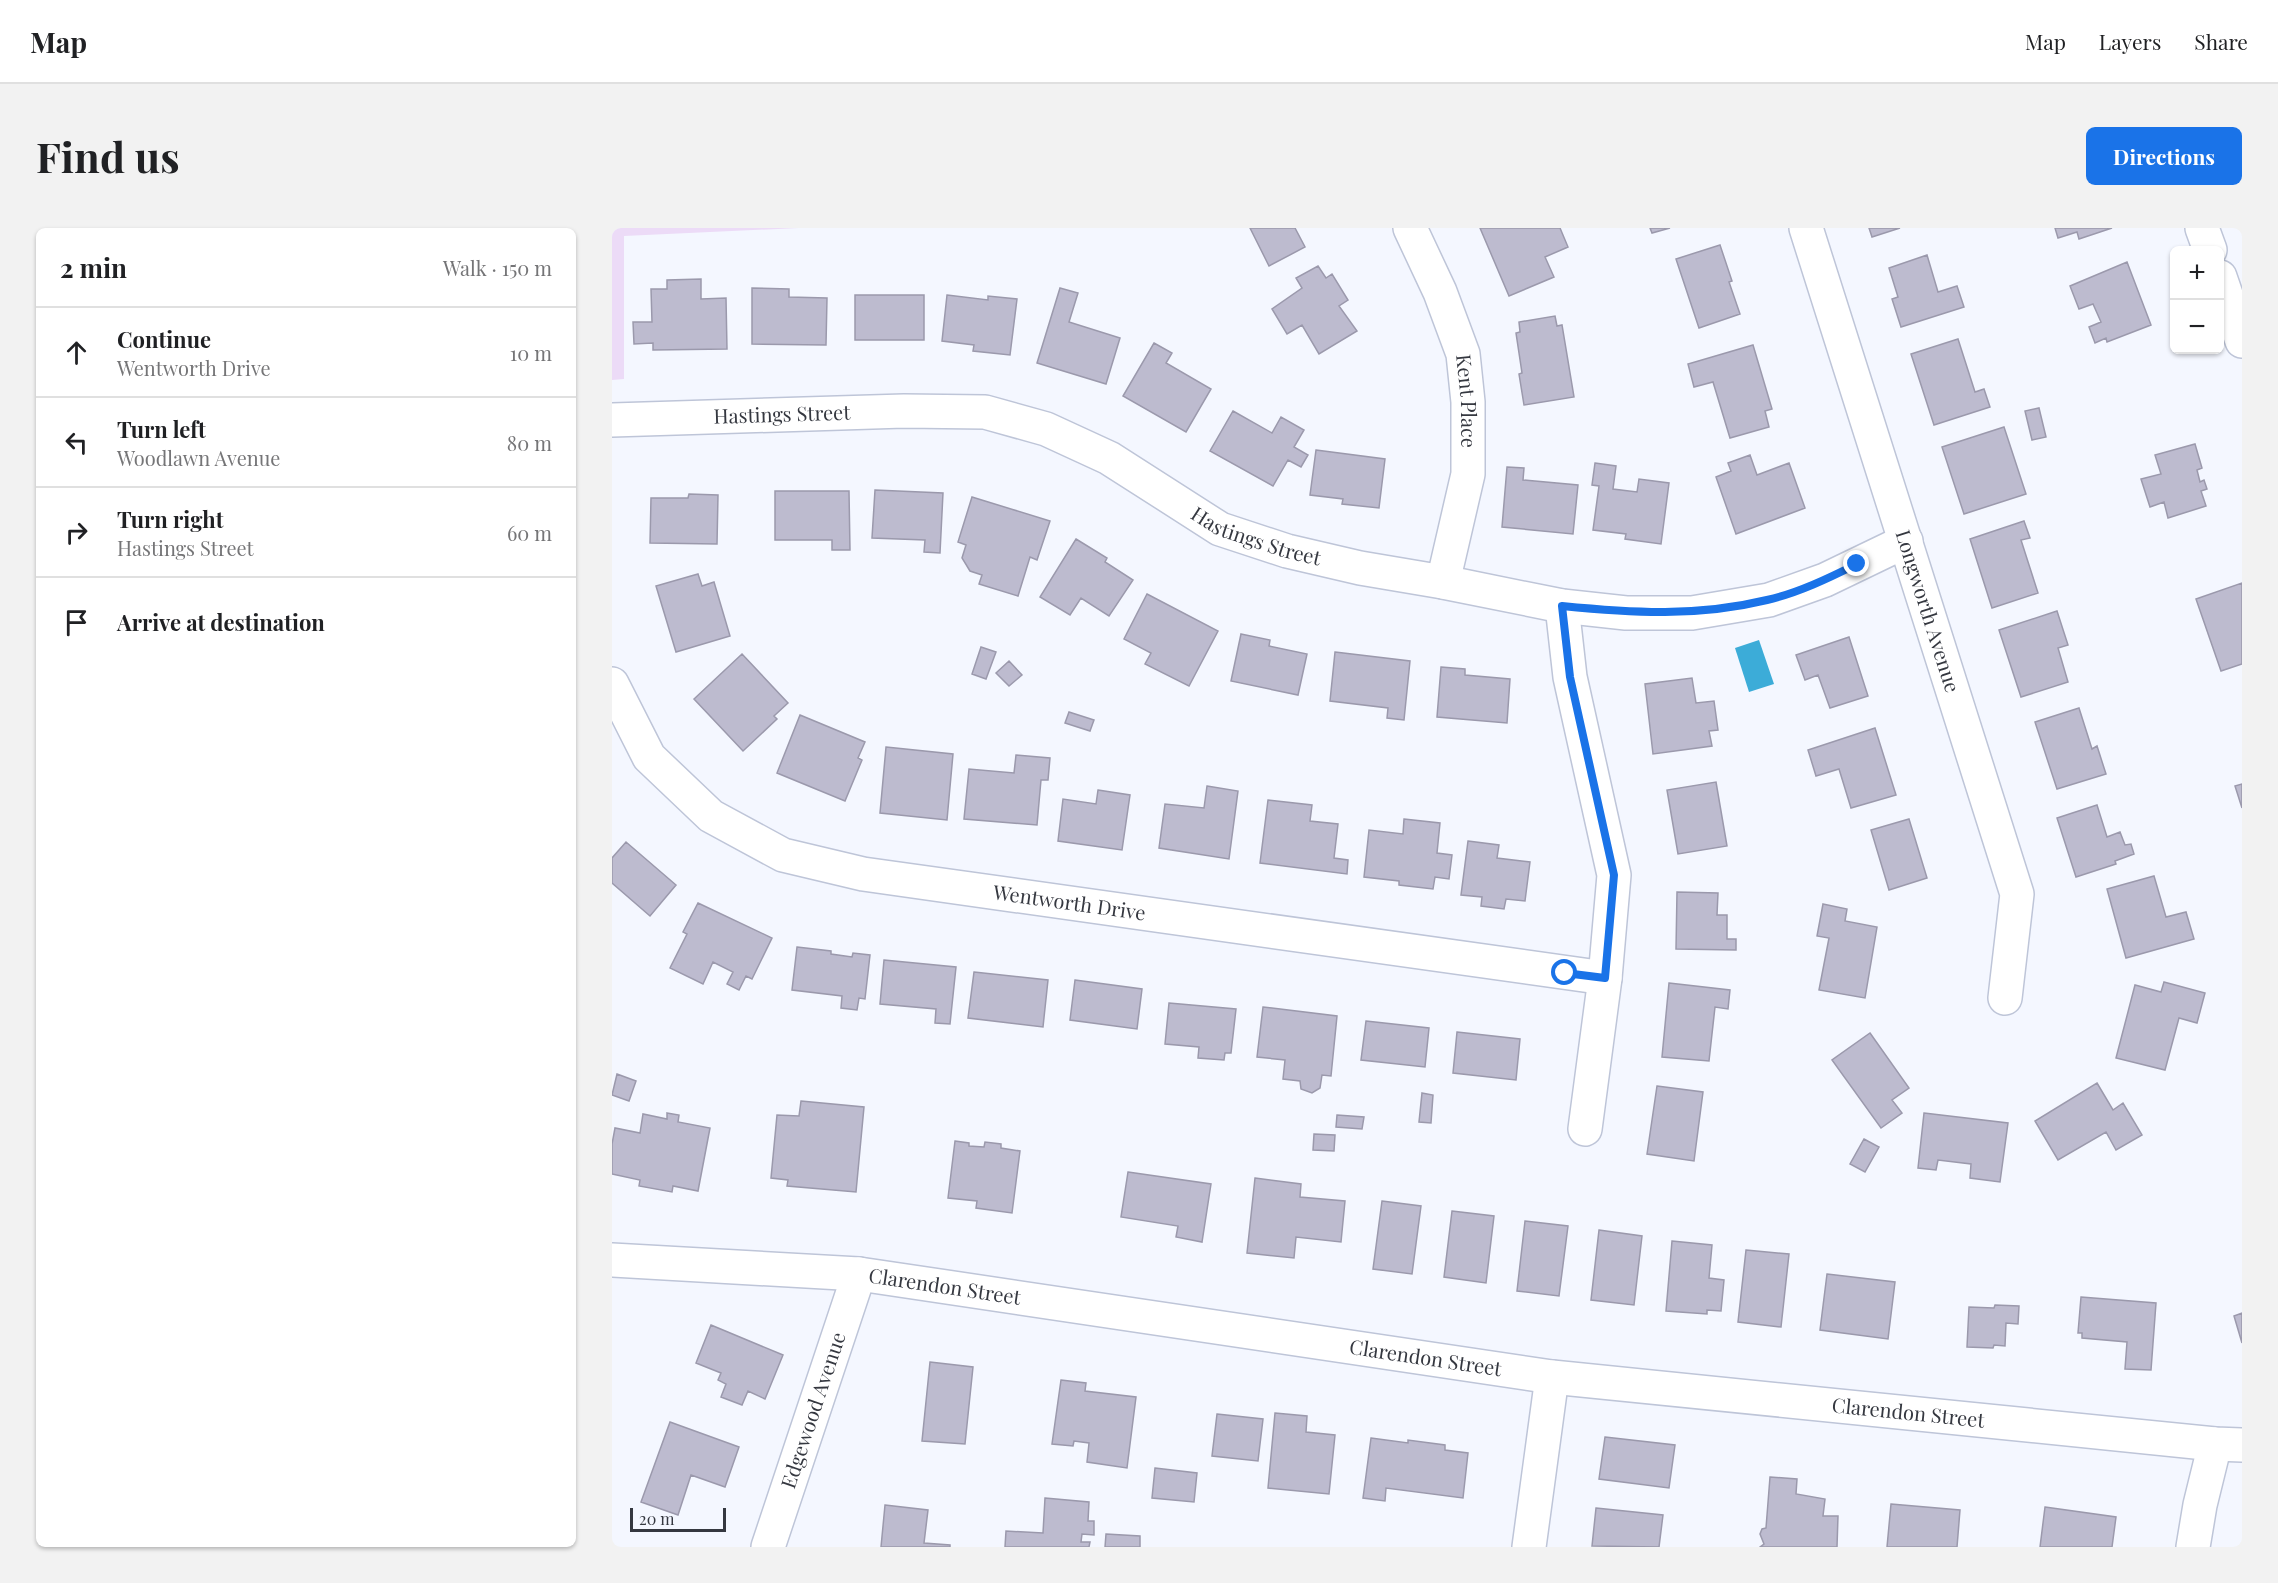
<!DOCTYPE html>
<html lang="en">
<head>
<meta charset="utf-8">
<style>
  body { margin:0; font-family:"Playfair Display",serif; background:#f2f2f2; color:#202124 }
  .controls { position:absolute; right:18px; top:18px; display:grid; overflow:hidden; border-radius:9px; box-shadow:0 2px 4px #0004 }
  .controls button { width:54px; height:54px; display:grid; place-items:center; padding:0; border:0; border-bottom:2px solid #e0e0e0; background:#fff; color:#202124; font:30px sans-serif }
  .scale { position:absolute; left:18px; bottom:15px; width:96px; box-sizing:border-box; padding-left:6px; border:3px solid #353840; border-top:0; font-size:16px; line-height:21px; white-space:nowrap; color:#353840; -webkit-text-stroke:4px #f4f7ff; paint-order:stroke }
  .stop { position:absolute; width:18px; height:18px; margin:-14px; border:4px solid #1a73e8; border-radius:50%; background:#fff }
  .stop.end { background:#1a73e8; border-color:#fff; box-shadow:0 2px 6px #0008 }
  .list { margin:0; padding:0; list-style:none }
  h2 { display:flex; justify-content:space-between; align-items:center; height:78px; margin:0; padding:0 24px; font-size:26px }
  h2 small { font-size:20px; font-weight:400; color:#757577 }
  .list li { display:grid; grid-template-columns:39px 1fr auto; gap:18px; align-items:center; box-sizing:border-box; height:90px; padding:0 24px; border-top:2px solid #e0e0e0 }
  .list b { display:block; font-size:22px; white-space:nowrap }
  .list p { margin:0; font-size:20px; white-space:nowrap; color:#757577 }
  .list em { font-size:20px; font-style:normal; color:#757577 }
  .icon { flex:none; width:33px; height:33px; fill:none; stroke:currentColor; stroke-width:2; stroke-linecap:round; stroke-linejoin:round }
  .map { position:relative; flex:none; width:1630px; height:1319px; overflow:hidden; border-radius:9px }
  header { display:flex; align-items:center; gap:36px; box-sizing:border-box; height:84px; padding:0 30px; background:#fff; border-bottom:2px solid #e0e0e0 }
  header strong { font-size:28px }
  nav { display:flex; gap:33px; margin-inline-start:auto; font-size:21px }
  .intro { display:flex; align-items:center; justify-content:space-between; box-sizing:border-box; height:144px; padding:0 36px }
  h1 { margin:0; font-size:42px }
  .button { padding:15px 27px; border-radius:9px; background:#1a73e8; color:#fff; font-size:21px; font-weight:700 }
  main { display:flex; gap:36px; padding:0 36px }
  aside { flex:1; background:#fff; border-radius:9px; box-shadow:0 2px 4px #0004 }
  .map>svg:first-child { display:block }
  .green { fill:#ecdbf7 }
  .water { fill:#3cacd8 }
  .building { fill:#bdbbcf; stroke:#9b99ac; stroke-width:1.5 }
  .lines { fill:none; stroke-linecap:round; stroke-linejoin:round }
  .street-casing { stroke:#bec5d8; stroke-width:36 }
  .street { stroke:#fff; stroke-width:33 }
  .route { stroke:#1a73e8; stroke-width:8 }
  .labels { text-anchor:middle; stroke-width:5; stroke-linejoin:round; paint-order:stroke }
  .street-label { font-size:20px; fill:#353840; stroke:#f4f7ff }
</style>
</head>
<body>
<header>
<strong>Map</strong>
<nav><a>Map</a><a>Layers</a><a>Share</a></nav>
</header>
<div class="intro"><h1>Find us</h1><a class="button">Directions</a></div>
<main>
<aside>
<h2>2 min<small>Walk · 150 m</small></h2>
<ul class="list">
<li><svg class="icon" aria-label="ahead" viewBox="0 0 24 24"><path d="M12 20V5M6 11l6-6 6 6"/></svg><div><b>Continue</b><p>Wentworth Drive</p></div><em>10 m</em></li>
<li><svg class="icon" aria-label="left" viewBox="0 0 24 24"><path d="M17 20v-9H6M10 6l-5 5 5 5"/></svg><div><b>Turn left</b><p>Woodlawn Avenue</p></div><em>80 m</em></li>
<li><svg class="icon" aria-label="right" viewBox="0 0 24 24"><path d="M7 20v-9h11M14 6l5 5-5 5"/></svg><div><b>Turn right</b><p>Hastings Street</p></div><em>60 m</em></li>
<li><svg class="icon" aria-label="arrive" viewBox="0 0 24 24"><path d="M6 21V4h12l-3 4 3 4H6"/></svg><div><b>Arrive at destination</b></div></li>
</ul>
</aside>
<div class="map">
<svg width="1630" height="1319" viewBox="0 0 1630 1319">
  <rect width="100%" height="100%" fill="#f4f7ff"/>
  <!-- green -->
  <path class="green" d="M0,0H187L12,8V151L0,152Z"/>
  <!-- water -->
  <path class="water" d="M1147,412L1162,456L1137,464L1123,420Z"/>
  <!-- building -->
  <path class="building" d="M638,0H683L693,19L657,38Z
    M868,0H948L956,19L933,29L942,49L897,68Z
    M1038,0H1058L1040,5Z
    M1257,0H1288L1260,9Z
    M1443,0H1500L1467,11L1465,4L1446,10Z
    M1108,17L1120,53L1117,54L1128,86L1087,100L1064,31Z
    M1315,27L1326,64L1345,58L1352,79L1289,99L1280,71L1286,69L1277,40Z
    M1515,34L1539,97L1495,114L1494,110L1483,115L1477,99L1489,94L1481,76L1467,81L1458,58Z
    M706,38L714,50L720,46L736,72L727,78L745,103L707,126L690,97L675,106L660,81L690,60L684,50Z
    M89,51V71L114,70L115,121L41,122V115L22,116L21,94H40L39,61H55V52Z
    M140,60L177,61V69L215,70L214,117L140,116Z
    M448,60L466,65L457,94L508,110L494,156L425,135Z
    M243,67H312V112H243Z
    M335,67L376,72V68L405,71L398,127L361,123L362,117L330,113Z
    M943,88L945,98L950,97L962,169L912,177L907,146L910,145L904,105L908,104L907,94Z
    M1346,111L1363,164L1372,161L1378,179L1322,197L1299,126Z
    M542,115L560,125L554,135L599,161L574,204L511,168Z
    M1141,117L1160,181L1153,183L1157,199L1118,210L1101,154L1082,159L1076,136Z
    M1427,180L1434,209L1420,212L1413,183Z
    M621,183L660,205L669,189L692,202L682,219L696,227L689,239L676,232L661,258L598,223Z
    M1392,199L1414,266L1352,286L1330,219Z
    M1583,216L1590,240L1585,242L1588,254L1592,252L1595,261L1589,263L1594,278L1556,290L1552,274L1538,279L1529,251L1549,246L1543,227Z
    M704,222L773,231L767,280L730,276L731,271L698,267Z
    M1138,227L1145,247L1177,235L1193,280L1124,306L1104,249L1119,243L1116,235Z
    M983,235L1004,238L1001,261L1025,264L1027,251L1057,255L1049,316L1013,311L1014,306L981,302L987,258L980,257Z
    M895,239L912,240L911,252L966,257L961,306L890,299Z
    M263,262L331,265L328,325L312,324L313,312L260,310Z
    M163,263H237L238,322H220V312H163Z
    M77,266L106,267L105,316L38,315L39,270H76Z
    M360,269L438,293L425,332L418,329L406,368L367,356L370,347L358,343L350,330L354,317L346,314Z
    M1412,293L1418,310L1409,312L1426,365L1380,380L1358,311Z
    M464,311L495,330L493,334L521,352L497,388L469,370L458,387L428,369Z
    M86,346L90,358L102,354L118,408L64,424L44,358Z
    M1630,355V436L1609,443L1584,371Z
    M535,366L606,403L577,458L533,436L539,425L512,411Z
    M1445,383L1456,417L1446,420L1456,454L1409,469L1387,402Z
    M629,406L658,412L657,418L695,426L686,467L619,453Z
    M1237,409L1256,468L1218,480L1206,447L1193,452L1184,427Z
    M369,419L384,424L374,451L360,446Z
    M723,424L798,433L792,492L775,490L776,480L718,473Z
    M130,426L176,475L162,488L165,491L131,523L82,471Z
    M397,433L410,447L397,458L384,445Z
    M829,439L853,441V447L898,451L895,495L825,489Z
    M1080,450L1084,475L1102,473L1106,502L1097,503L1100,518L1041,526L1033,456Z
    M1467,480L1480,521L1485,518L1494,546L1445,561L1423,494Z
    M457,484L482,492L478,503L453,495Z
    M188,487L253,514L246,530L250,532L233,573L165,545Z
    M1263,500L1284,567L1239,580L1227,541L1204,548L1196,522Z
    M274,519L341,526L335,592L268,585Z
    M404,527L438,530L436,552H429L425,597L352,591L357,541L402,545Z
    M1104,554L1115,618L1066,626L1055,562Z
    M1630,556V580L1623,558Z
    M595,558L626,563L617,631L547,620L553,576L592,580Z
    M486,562L518,567L510,622L446,613L451,571L484,576Z
    M656,572L700,577L698,593L726,596L722,630L736,632L735,646L648,635Z
    M1485,577L1495,609L1508,604L1513,617L1519,616L1522,626L1503,633L1504,636L1464,649L1445,590Z
    M792,591L828,595L825,625L840,627L837,651L823,649L821,661L787,657V653L752,649L757,602L791,606Z
    M1297,591L1315,650L1277,662L1259,602Z
    M856,613L887,617L885,630L918,634L913,673L894,671L892,681L869,678L870,669L849,667Z
    M14,614L64,657L38,688L0,655V630Z
    M1542,648L1554,689L1574,684L1582,711L1514,730L1495,661Z
    M1065,664L1106,665L1105,687H1115V711H1124V722L1064,721Z
    M86,675L160,710L140,751L134,748L127,762L115,756L121,744L101,734L91,756L58,740L75,706L71,704Z
    M1211,676L1235,681L1233,693L1265,699L1253,770L1207,762L1217,710L1205,708Z
    M185,719L219,723V726L240,729L241,725L258,727L253,771L247,770L245,782L229,780L230,768L180,762Z
    M272,732L344,739L338,796L323,795L324,781L268,776Z
    M362,744L436,752L431,799L356,790Z
    M463,752L530,761L525,801L458,792Z
    M1552,754L1593,765L1585,795L1567,790L1553,842L1504,830L1523,757L1549,764Z
    M1057,755L1118,762L1116,781L1103,779L1097,833L1050,829Z
    M557,775L624,781L619,825H613L612,832L586,830L587,819L553,816Z
    M651,779L725,788L719,848L710,847L708,860L700,865L689,861L688,853L671,851L673,832L645,829Z
    M754,793L817,800L813,839L749,832Z
    M845,804L908,811L904,852L841,845Z
    M1258,805L1297,860L1280,872L1290,885L1269,900L1220,832Z
    M5,846L24,853L17,873L0,867Z
    M1485,855L1501,882L1511,875L1530,907L1504,922L1494,904L1446,932L1423,893Z
    M1045,858L1091,864L1082,933L1035,926Z
    M810,865L821,867L819,895L807,894Z
    M189,873L252,879L244,964L175,958L176,952L159,950L165,887L187,888Z
    M55,885L67,887L66,894L98,900L86,963L61,958L60,964L27,958L28,952L0,946V916L3,900L28,905L31,886L55,891Z
    M1312,885L1396,895L1388,954L1358,950L1359,936L1326,932L1324,942L1306,940Z
    M725,887L752,889L750,901L724,899Z
    M702,906L723,907L722,923L701,922Z
    M1252,911L1267,919L1253,944L1238,936Z
    M343,913L357,915V918L372,919L373,914L389,916V920L408,923L400,985L364,980L365,973L336,970Z
    M516,944L599,956L590,1014L564,1009L566,998L509,989Z
    M643,950L689,956L688,969L733,973L729,1014L684,1009L682,1030L635,1025Z
    M770,973L809,978L800,1046L761,1041Z
    M840,983L882,988L874,1055L832,1049Z
    M913,993L956,998L947,1068L905,1063Z
    M987,1002L1030,1008L1022,1077L979,1072Z
    M1060,1013L1100,1017L1097,1050L1112,1052L1109,1083L1095,1082V1086L1054,1083Z
    M1134,1022L1177,1026L1169,1099L1126,1094Z
    M1215,1046L1283,1054L1276,1111L1208,1102Z
    M1469,1069L1544,1075L1539,1142L1513,1141L1515,1114L1470,1110V1105H1466Z
    M1383,1077L1407,1078L1406,1096L1394,1095L1393,1118L1382,1117L1381,1120L1355,1119L1357,1079L1382,1080Z
    M1630,1085V1115L1622,1088Z
    M99,1097L171,1127L153,1171L136,1163L130,1177L109,1169L114,1156L106,1152L109,1145L84,1135Z
    M318,1134L361,1139L353,1216L310,1213Z
    M449,1152L474,1155L473,1163L524,1169L515,1240L475,1234L477,1215L462,1213L461,1218L440,1216Z
    M663,1185L695,1188L694,1204L723,1207L717,1266L656,1260Z
    M605,1186L651,1191L646,1233L600,1228Z
    M58,1194L127,1219L113,1259L79,1247L66,1287L29,1274Z
    M993,1209L1063,1217L1057,1260L987,1251Z
    M759,1210L796,1215V1212L833,1217V1222L856,1225L851,1270L774,1260L773,1273L751,1270Z
    M543,1240L585,1245L582,1274L540,1270Z
    M1158,1249L1185,1251L1184,1266L1213,1271L1211,1288H1226L1225,1319H1148L1152,1316L1148,1306L1150,1301L1154,1300Z
    M433,1270L477,1274L476,1293H482V1307L470,1306L469,1314H478L477,1319H393L394,1303L431,1305Z
    M1279,1276L1348,1282L1345,1319H1275Z
    M273,1277L316,1282L312,1315L338,1317V1319H269Z
    M1433,1279L1504,1289L1500,1319H1428Z
    M984,1280L1051,1287L1047,1319L980,1318Z
    M494,1306L528,1308V1319H493Z"/>
  <g class="lines">
    <!-- street casing -->
    <g class="street-casing">
      <g id="street">
        <path id="s1" d="M798,0L828,64L851,126L856,174V246L831,354"/>
        <path id="s2" d="M1194,0L1405,666L1393,770"/>
        <path d="M1590,0L1598,22"/>
        <path d="M1608,49L1630,113"/>
        <path id="s3" d="M0,192L292,183L373,184L434,201L497,230L608,301L675,323L748,340L831,354L950,378L1014,385H1080L1157,372L1213,352L1294,313"/>
        <path d="M950,378L958,449L1002,647L993,750L973,901"/>
        <path id="s4" d="M0,456L37,529L99,588L171,627L251,646L993,750"/>
        <path id="s5" d="M0,1032L247,1046L940,1149L1603,1216L1630,1217"/>
        <path id="s6" d="M156,1319L247,1046"/>
        <path d="M917,1319L940,1149"/>
        <path d="M1581,1319L1588,1277L1603,1216"/>
      </g>
    </g>
    <!-- street -->
    <use href="#street" class="street"/>
  </g>
  <g class="lines">
    <!-- route -->
    <path class="route" d="M953,745L993,750L1002,647L958,449L950,378C1021,385 1085,389 1155,372C1186,365 1217,350 1245,336"/>
  </g>
  <g class="labels">
    <!-- street labels -->
    <g class="street-label">
      <text dy="7" stroke="none"><textPath href="#s1" startOffset="184">Kent Place</textPath></text>
      <text dy="7" stroke="none"><textPath href="#s3" startOffset="170">Hastings Street</textPath></text>
      <text dy="7" stroke="none"><textPath href="#s3" startOffset="674">Hastings Street</textPath></text>
      <text dy="7" stroke="none"><textPath href="#s2" startOffset="402">Longworth Avenue</textPath></text>
      <text dy="7" stroke="none"><textPath href="#s4" startOffset="540">Wentworth Drive</textPath></text>
      <text dy="7" stroke="none"><textPath href="#s5" startOffset="334">Clarendon Street</textPath></text>
      <text dy="7" stroke="none"><textPath href="#s5" startOffset="820">Clarendon Street</textPath></text>
      <text dy="7" stroke="none"><textPath href="#s6" startOffset="144">Edgewood Avenue</textPath></text>
      <text dy="7" stroke="none"><textPath href="#s5" startOffset="1306">Clarendon Street</textPath></text>
    </g>
  </g>
</svg>
<div class="controls">
<button>+</button>
<button>−</button>
</div>
<div class="scale">20 m</div>
<div class="stop" style="left:953px;top:745px"></div>
<div class="stop end" style="left:1245px;top:336px"></div>
</div>
</main>
</body>
</html>
